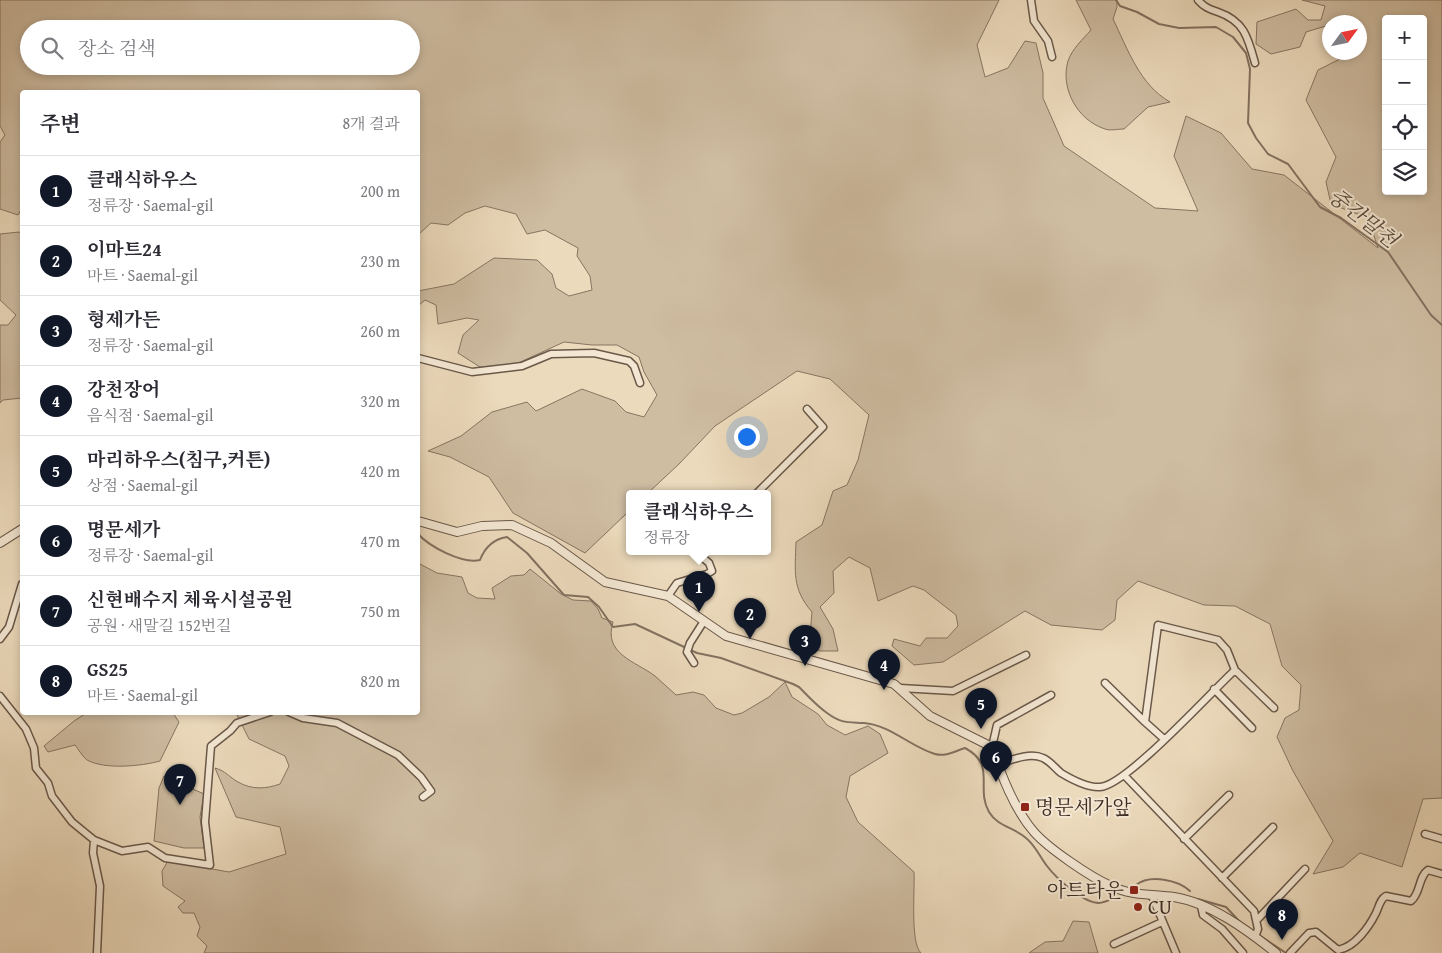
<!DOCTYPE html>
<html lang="ko">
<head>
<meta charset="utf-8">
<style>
  body { margin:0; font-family:"Gentium Book Plus","Noto Serif KR",serif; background:#f7f7f7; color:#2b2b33 }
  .controls { position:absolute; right:15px; top:15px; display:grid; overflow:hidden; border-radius:5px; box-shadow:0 2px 8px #0003 }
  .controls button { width:45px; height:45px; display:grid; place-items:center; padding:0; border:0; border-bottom:1px solid #e1e1e2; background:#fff; color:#2b2b33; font:25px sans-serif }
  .compass { position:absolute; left:1322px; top:15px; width:45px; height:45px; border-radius:50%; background:#fff; box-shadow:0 2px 8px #0003; rotate:57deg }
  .you { position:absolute; left:746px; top:436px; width:18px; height:18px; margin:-12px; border:4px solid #fff; border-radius:50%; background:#1a73e8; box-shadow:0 0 0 8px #1a73e833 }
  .badge { display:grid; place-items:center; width:32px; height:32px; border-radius:50%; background:#111827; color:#fff; font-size:16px; font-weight:700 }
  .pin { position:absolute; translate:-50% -41px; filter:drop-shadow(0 1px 2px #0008) }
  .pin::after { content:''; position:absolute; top:26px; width:18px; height:15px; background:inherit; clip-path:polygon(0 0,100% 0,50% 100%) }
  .popup { position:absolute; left:626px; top:490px; width:145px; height:65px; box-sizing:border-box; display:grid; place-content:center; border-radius:5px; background:#fff; filter:drop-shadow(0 1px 4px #0005); font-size:16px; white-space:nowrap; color:#7c7c81 }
  .popup b { font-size:19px; color:#2b2b33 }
  .popup::after { content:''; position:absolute; left:50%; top:100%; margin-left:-10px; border:10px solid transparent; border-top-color:#fff }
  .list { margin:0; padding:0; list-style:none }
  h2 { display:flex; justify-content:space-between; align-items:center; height:65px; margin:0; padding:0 20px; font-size:21px }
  h2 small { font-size:16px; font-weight:400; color:#7c7c81 }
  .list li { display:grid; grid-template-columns:32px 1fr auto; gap:15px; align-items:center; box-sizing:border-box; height:70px; padding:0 20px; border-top:1px solid #e1e1e2 }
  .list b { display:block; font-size:19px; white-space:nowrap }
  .list p { margin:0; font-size:16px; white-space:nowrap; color:#7c7c81 }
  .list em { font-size:16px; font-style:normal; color:#7c7c81 }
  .icon { flex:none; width:28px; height:28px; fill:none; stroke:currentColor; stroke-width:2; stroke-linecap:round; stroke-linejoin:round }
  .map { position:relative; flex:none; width:1442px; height:953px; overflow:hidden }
  .search { position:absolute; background:#fff; box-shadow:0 2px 8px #0003; left:20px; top:20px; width:400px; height:55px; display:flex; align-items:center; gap:12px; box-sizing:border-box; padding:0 18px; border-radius:28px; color:#7c7c81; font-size:19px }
  .panel { position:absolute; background:#fff; box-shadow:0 2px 8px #0003; left:20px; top:90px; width:400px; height:625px; border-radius:5px }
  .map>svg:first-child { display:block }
  .green { fill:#cfbda2; stroke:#877562; fill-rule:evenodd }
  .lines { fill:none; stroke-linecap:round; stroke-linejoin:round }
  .stream { stroke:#837160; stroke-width:2 }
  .minor-casing { stroke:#6a5849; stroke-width:9 }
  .tertiary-casing { stroke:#6a5849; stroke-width:10 }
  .minor { stroke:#f3e7d3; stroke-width:6 }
  .tertiary { stroke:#f3e7d3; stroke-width:8 }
  .poi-dot { fill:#8f2418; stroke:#f3e7d3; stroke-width:2 }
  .labels { text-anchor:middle; stroke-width:4; stroke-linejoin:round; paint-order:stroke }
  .poi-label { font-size:20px; fill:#3f2d23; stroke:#f3e7d3; text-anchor:start }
  .water-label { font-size:21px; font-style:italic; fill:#5c4a3c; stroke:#f3e7d3 }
</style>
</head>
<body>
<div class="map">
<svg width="1442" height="953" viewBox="0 0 1442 953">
  <rect width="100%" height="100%" fill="#ecdabc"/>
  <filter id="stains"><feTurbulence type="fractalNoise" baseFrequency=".004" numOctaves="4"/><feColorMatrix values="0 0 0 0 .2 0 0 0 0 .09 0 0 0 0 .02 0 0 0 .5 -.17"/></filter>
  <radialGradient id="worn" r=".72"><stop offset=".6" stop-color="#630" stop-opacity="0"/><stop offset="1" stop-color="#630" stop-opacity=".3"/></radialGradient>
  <!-- green -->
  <path class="green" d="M0,0H999L977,45L985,77L1008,68L1025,41L1036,43L1043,73V98L1064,146L1155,208L1198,211L1174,156L1186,116L1221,133L1252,169L1284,175L1378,248L1368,218L1331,204L1326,182L1336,157L1306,100L1318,70L1352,53L1360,52V22H1351L1350,20L1330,22L1329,25L1306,32L1300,47L1271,54L1256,44L1257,22L1296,9L1308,20H1321L1325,6L1302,0H1442V798L1423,799L1402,867L1360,853L1343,867L1313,874L1333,841L1293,771L1277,737L1285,718L1299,710L1301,685L1282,666L1270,624L1235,606L1204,605L1138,581L1117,600L1115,620L1102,630L1051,625L1025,611L943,662L914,665L892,646L894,639L920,646L926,638H947L958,626L956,615L924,590L913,586L878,601L870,568L849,557L833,571L834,593L820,607L833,629L838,651H820L809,646L812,612C792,589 795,572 796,542L822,525L833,491L847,485L858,460L869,415L830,379L797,371L715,426L680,463L648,493H630V513L626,514L585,553L513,513L489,477L450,457L428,451L461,436L492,412L527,402L536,411L582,389L615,401L626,412L644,417L657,395L644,372L639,357L617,345H592L564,342L514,365L480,367L458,353L463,335L479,320L467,318L438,324L436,305L425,300L418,306V291L454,284L494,258L537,260L552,274L556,288L569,296L592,290L590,276L577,256L578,248L545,230L527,234L516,214L485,206L465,213L448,225L431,223L418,235V92H22V208L18,215L0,209V142L5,135L0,126ZM1386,19H1423V191H1386ZM29,29H411V66H29Z
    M1076,0H1117V7L1113,19C1128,50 1140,85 1170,102L1148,107L1124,129C1118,129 1110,131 1105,129C1077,120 1060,88 1068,61C1072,49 1083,39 1091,30Z
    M19,232L22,234V398L3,400L0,403V325H8L16,315L0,300V234Z
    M418,563L437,573L462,577L468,593L477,598L495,599L492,588L511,576L524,575L530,569L561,594L573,600L591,601L598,609L602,618L613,622C603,654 635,661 655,676C662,682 669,689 676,695L693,692L704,695L716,708L734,715L742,713L769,697L785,682L792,697L818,714L827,725L845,735L868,726L880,734L888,753L850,776L846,797L858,822L914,872C915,890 910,943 921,953H204L207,946L197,936L200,927L194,913H183L178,907L185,901L163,886L162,871L168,861L229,872L286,854L280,827L236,817L215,768C226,771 229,777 238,782C252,790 266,789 280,784L289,766L285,756L249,739L236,713L418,712Z
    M88,712L173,713L179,722L160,761C142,766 105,770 87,760C83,757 78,749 75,745L48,752L44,746L74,721Z
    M164,776L204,794L200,817L204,848H184L154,841L159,788Z
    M1073,921L1089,922L1098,953H1029L1045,942L1063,941Z"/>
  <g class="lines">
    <!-- stream -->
    <path class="stream" d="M1116,0L1120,6L1137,12L1159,24L1179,28L1216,27L1233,37L1246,53L1250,69L1248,123L1256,138L1268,154L1288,164L1320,207L1341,218L1388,252L1431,315L1442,325
      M418,534C430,547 462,564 480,560C485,547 494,539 507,537L527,553L564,595L588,597L599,607L613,627L635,624L697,653L721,658L793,684L799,687C808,696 817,706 827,713C842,724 848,722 864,723C890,725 911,747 935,754C946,757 955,751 965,748C997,765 975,788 989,812C998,827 1014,827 1026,838C1035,845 1040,857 1047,866C1056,878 1083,903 1099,903C1104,903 1112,899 1117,897
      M1136,885C1150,874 1178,880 1190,891
      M1198,899L1226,907L1241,923L1286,953"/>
    <!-- minor casing -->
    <g class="minor-casing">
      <path id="minor" d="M1031,0L1034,21L1048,41L1052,57
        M1198,0C1204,7 1209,9 1218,12C1244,21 1248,37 1255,63
        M418,358L472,372L522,366L551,354L594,353L629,361L634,366L640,383
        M757,493L823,427L807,409
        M668,596L677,583L707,574L712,571L709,563L695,551
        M0,639L9,627L22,584
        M694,663L687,652L690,643L704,621
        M1105,683L1145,722
        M900,688L953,691L1026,655
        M1214,689L1252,728
        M0,696L26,729L34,748L36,768L48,783L52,796L72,822L94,840L122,851L148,847L165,858L210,865L205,822L211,746L230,731L237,723L270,712
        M289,712L303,718L337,723L398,755L421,777L431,791L423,797
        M1164,739L1145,722L1158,625L1218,640L1227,650L1235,670L1274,708
        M992,747L997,725L1051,695
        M999,764C1011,760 1030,752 1043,758C1050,761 1055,768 1061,773C1071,779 1088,788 1100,787C1126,786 1212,691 1235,670
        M1124,775L1254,911L1258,929L1255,937
        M1425,834L1442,839
        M1184,839L1229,795
        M94,840L93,853L100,886L97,953
        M1222,878L1273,827
        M1152,896L1176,953
        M1201,906L1203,915L1222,929L1243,953
        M1257,920L1305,869
        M1114,944L1162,922
        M1290,953L1309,933L1316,932L1338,950C1355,947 1369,927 1376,913C1379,907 1380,899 1386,896L1411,901C1421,893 1418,877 1428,870L1442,874"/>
    </g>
    <!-- tertiary casing -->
    <g class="tertiary-casing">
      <path id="tertiary" d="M418,521L457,532L482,526L512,525L551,543L605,582L668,596L726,636L894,684L930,716L992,747C1001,775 1014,809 1034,832C1048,848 1090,877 1111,886C1131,896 1153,894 1174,897C1211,903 1247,930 1276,953
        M0,543L22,529"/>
    </g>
    <!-- minor -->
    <use href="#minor" class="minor"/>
    <!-- tertiary -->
    <use href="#tertiary" class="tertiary"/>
  </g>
  <!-- markers -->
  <g class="poi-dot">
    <rect x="1020" y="802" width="10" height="10" rx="2.5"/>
    <rect x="1129" y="885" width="10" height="10" rx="2.5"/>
    <circle cx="1138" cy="907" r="5"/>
  </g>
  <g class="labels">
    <!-- poi labels -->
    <g class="poi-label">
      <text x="1035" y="814">명문세가앞</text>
      <text x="1124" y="897" text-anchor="end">아트타운</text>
      <text x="1148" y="914">CU</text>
    </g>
    <!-- water labels -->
    <g class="water-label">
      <text transform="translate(1363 218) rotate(38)" y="7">중간말천</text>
    </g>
  </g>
  <rect width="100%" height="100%" filter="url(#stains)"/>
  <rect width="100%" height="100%" fill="url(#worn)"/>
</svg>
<div class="controls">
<button>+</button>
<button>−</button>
<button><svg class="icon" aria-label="locate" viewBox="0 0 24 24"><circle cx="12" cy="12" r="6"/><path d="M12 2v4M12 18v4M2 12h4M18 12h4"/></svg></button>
<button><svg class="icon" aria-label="layers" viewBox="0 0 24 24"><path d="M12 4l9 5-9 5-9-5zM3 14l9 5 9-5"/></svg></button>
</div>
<svg class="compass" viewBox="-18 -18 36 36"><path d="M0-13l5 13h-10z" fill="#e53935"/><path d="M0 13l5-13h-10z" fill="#7c7c81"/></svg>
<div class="you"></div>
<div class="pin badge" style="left:699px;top:612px">1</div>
<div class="popup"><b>클래식하우스</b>정류장</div>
<div class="pin badge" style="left:750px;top:639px">2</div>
<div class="pin badge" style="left:805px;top:666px">3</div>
<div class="pin badge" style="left:884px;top:690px">4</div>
<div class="pin badge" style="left:981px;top:729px">5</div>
<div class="pin badge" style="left:996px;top:782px">6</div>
<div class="pin badge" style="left:180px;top:805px">7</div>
<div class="pin badge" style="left:1282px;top:940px">8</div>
<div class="search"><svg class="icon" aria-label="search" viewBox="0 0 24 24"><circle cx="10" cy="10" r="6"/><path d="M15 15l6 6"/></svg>장소 검색</div>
<section class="panel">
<h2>주변<small>8개 결과</small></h2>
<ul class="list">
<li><span class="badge">1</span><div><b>클래식하우스</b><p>정류장 · Saemal-gil</p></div><em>200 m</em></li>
<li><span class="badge">2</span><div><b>이마트24</b><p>마트 · Saemal-gil</p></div><em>230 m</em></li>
<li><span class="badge">3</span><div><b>형제가든</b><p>정류장 · Saemal-gil</p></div><em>260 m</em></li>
<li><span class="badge">4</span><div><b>강천장어</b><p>음식점 · Saemal-gil</p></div><em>320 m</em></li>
<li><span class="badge">5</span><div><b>마리하우스(침구,커튼)</b><p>상점 · Saemal-gil</p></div><em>420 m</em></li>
<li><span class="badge">6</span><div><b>명문세가</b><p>정류장 · Saemal-gil</p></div><em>470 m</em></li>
<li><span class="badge">7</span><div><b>신현배수지 체육시설공원</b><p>공원 · 새말길 152번길</p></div><em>750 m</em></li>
<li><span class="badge">8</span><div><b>GS25</b><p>마트 · Saemal-gil</p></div><em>820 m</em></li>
</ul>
</section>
</div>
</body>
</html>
